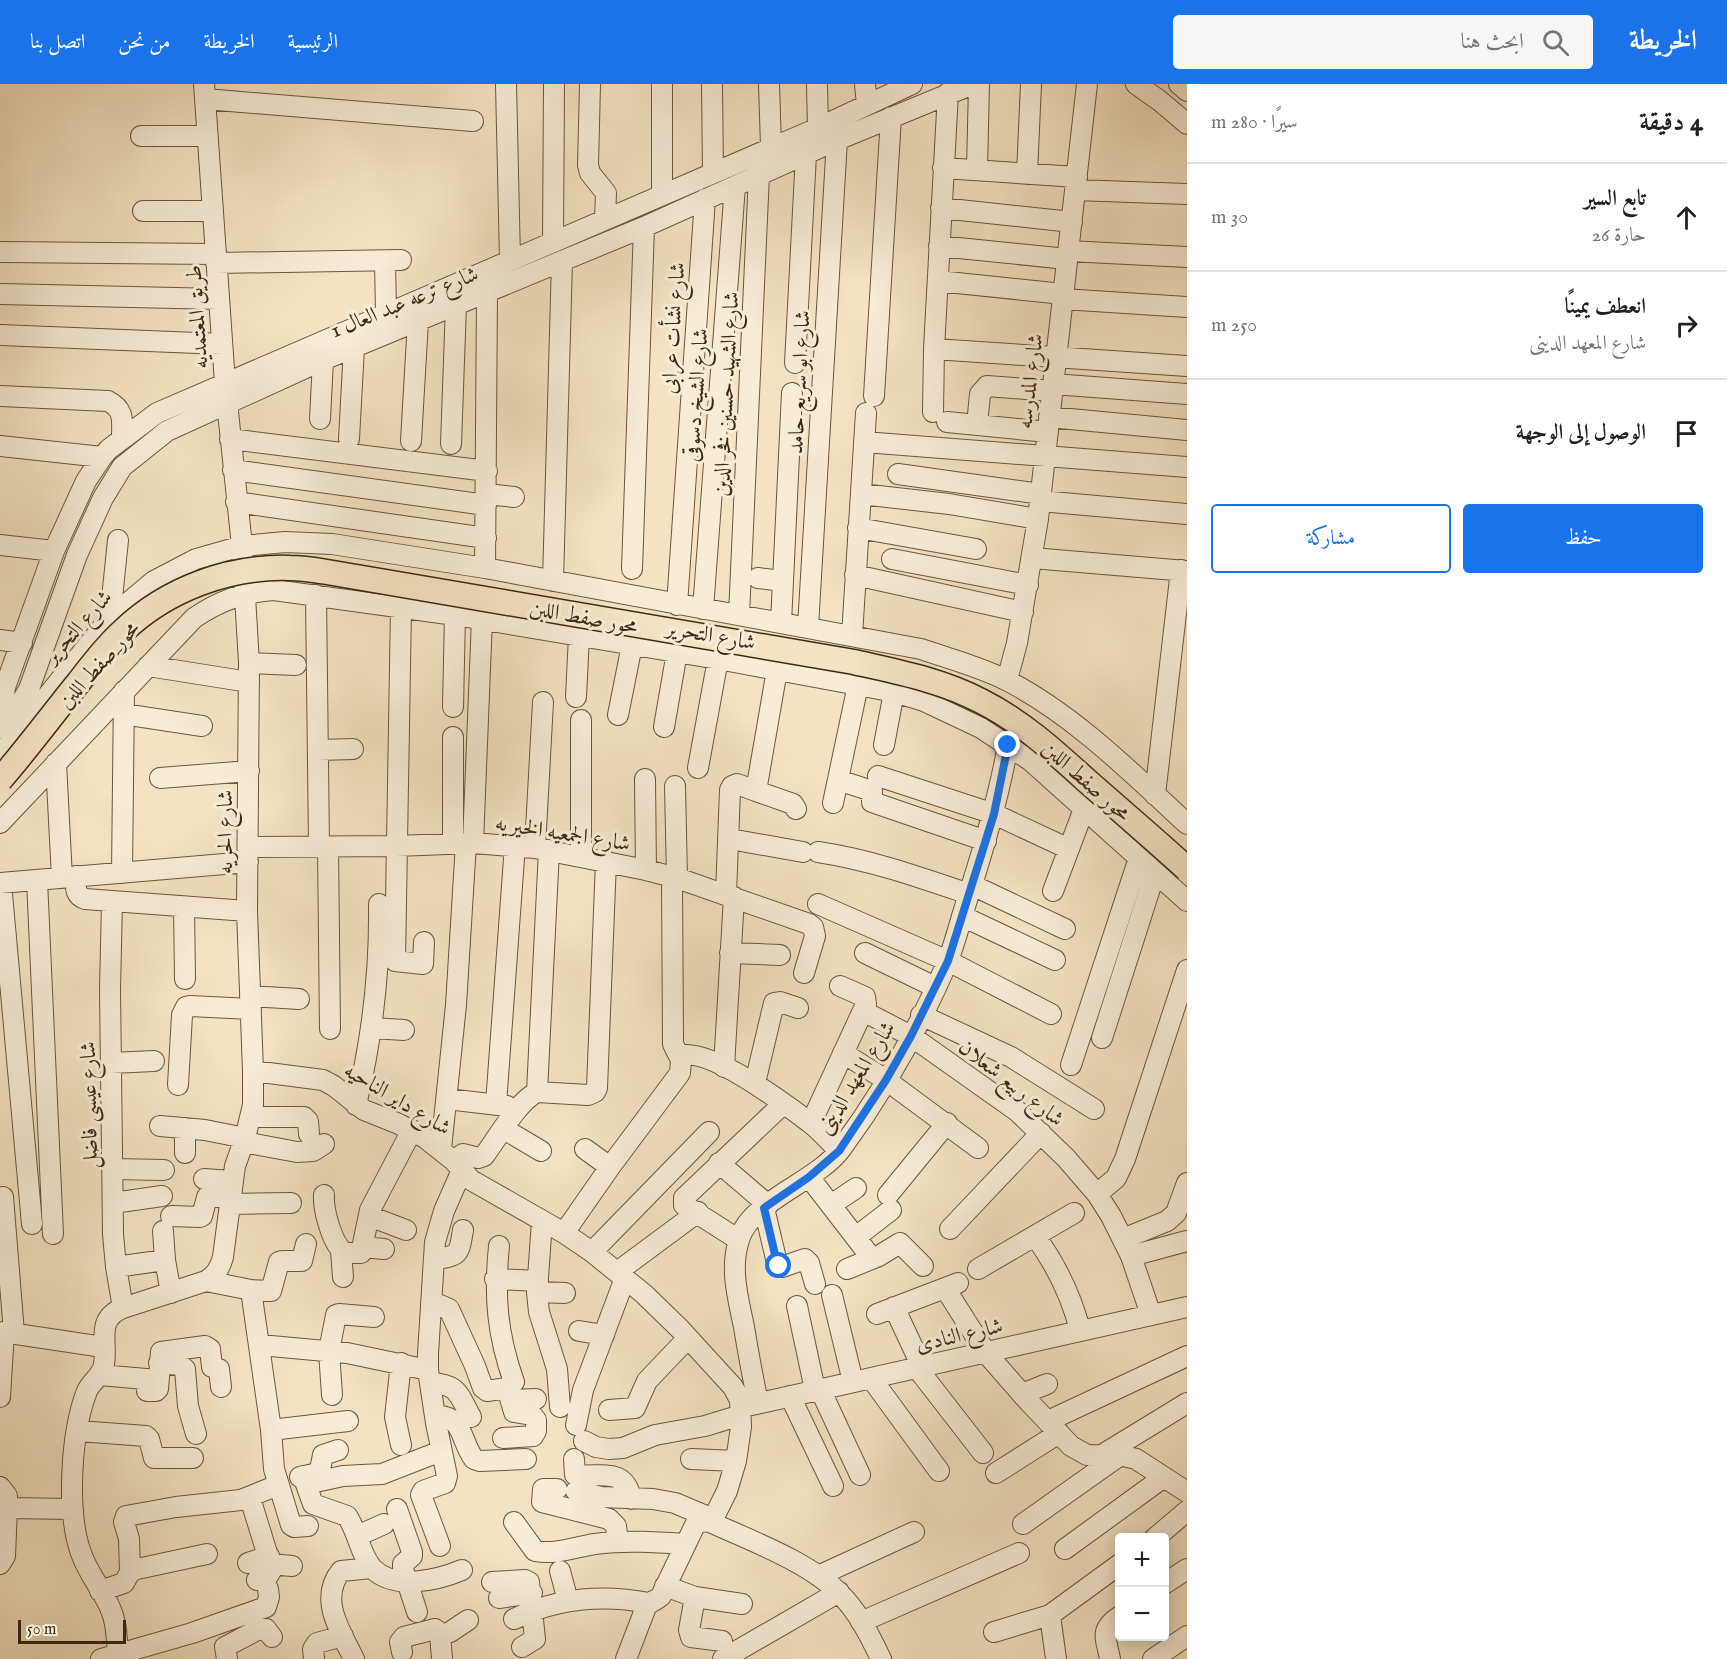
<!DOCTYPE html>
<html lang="ar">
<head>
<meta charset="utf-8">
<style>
  body { margin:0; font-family:"IM FELL English",Amiri,serif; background:#f6f6f6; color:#202124; direction:rtl }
  .controls { position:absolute; right:18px; bottom:18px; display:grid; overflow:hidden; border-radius:6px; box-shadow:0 3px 15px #0003 }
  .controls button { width:54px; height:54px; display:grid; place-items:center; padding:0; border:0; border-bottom:2px solid #e0e0e0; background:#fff; color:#202124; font:30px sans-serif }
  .scale { position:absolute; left:18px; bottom:15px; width:108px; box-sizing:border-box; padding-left:6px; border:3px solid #3f2810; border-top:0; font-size:16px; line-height:21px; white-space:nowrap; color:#3f2810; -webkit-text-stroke:4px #f8ecd7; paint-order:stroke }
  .stop { position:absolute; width:18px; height:18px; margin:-14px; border:4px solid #1a73e8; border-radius:50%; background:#fff }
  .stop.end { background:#1a73e8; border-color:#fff; box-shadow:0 2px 6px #0008 }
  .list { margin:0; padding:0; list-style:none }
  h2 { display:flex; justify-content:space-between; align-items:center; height:78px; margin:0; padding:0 24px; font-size:26px }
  h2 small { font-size:20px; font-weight:400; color:#757577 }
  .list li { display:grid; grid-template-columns:39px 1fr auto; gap:18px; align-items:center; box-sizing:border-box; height:108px; padding:0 24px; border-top:2px solid #e0e0e0 }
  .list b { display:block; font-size:22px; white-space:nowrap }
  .list p { margin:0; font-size:20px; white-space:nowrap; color:#757577 }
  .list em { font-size:20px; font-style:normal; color:#757577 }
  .actions { display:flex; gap:12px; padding:18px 24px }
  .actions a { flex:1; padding:14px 0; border:2px solid #1a73e8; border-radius:6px; text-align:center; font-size:21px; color:#1a73e8 }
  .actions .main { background:#1a73e8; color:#fff }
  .icon { flex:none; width:33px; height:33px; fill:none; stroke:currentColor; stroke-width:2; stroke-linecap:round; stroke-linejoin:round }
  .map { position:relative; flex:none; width:1187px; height:1575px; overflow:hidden; direction:ltr }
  header { display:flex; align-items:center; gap:36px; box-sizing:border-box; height:84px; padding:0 30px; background:#1a73e8; color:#fff }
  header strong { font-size:28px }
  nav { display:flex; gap:33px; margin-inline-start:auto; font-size:21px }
  .search { width:420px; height:54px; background:#f6f6f6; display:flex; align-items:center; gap:15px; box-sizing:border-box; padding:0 21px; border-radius:6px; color:#757577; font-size:22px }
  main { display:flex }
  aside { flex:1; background:#fff }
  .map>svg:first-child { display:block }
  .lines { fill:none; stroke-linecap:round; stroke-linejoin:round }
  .minor-casing { stroke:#6c563c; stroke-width:22 }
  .minor { stroke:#f8ecd7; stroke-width:20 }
  .major-bridge-casing { stroke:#3f2810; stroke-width:27; stroke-linecap:butt }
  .major-bridge { stroke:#f4e2c2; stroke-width:24 }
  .route { stroke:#1a73e8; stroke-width:8 }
  .labels { text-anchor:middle; stroke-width:6; stroke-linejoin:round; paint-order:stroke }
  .street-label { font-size:22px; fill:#3f2810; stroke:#f8ecd7 }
</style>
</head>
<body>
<header>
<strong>الخريطة</strong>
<div class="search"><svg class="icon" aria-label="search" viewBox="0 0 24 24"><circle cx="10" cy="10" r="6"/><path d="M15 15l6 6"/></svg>ابحث هنا</div>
<nav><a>الرئيسية</a><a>الخريطة</a><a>من نحن</a><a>اتصل بنا</a></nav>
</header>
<main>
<aside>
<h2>4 دقيقة<small>سيرًا · 280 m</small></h2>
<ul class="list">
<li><svg class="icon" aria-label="ahead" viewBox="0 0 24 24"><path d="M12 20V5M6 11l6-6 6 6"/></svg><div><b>تابع السير</b><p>حارة 26</p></div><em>30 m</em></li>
<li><svg class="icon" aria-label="right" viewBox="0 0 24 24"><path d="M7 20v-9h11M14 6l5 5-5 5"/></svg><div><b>انعطف يمينًا</b><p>شارع المعهد الدينى</p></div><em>250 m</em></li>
<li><svg class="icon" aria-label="arrive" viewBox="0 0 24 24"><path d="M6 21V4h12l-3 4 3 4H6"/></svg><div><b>الوصول إلى الوجهة</b></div></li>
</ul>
<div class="actions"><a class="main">حفظ</a><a>مشاركة</a></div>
</aside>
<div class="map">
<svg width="1187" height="1575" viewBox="0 0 1187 1575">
  <rect width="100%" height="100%" fill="#f4e2c2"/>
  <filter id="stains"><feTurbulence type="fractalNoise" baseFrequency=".00333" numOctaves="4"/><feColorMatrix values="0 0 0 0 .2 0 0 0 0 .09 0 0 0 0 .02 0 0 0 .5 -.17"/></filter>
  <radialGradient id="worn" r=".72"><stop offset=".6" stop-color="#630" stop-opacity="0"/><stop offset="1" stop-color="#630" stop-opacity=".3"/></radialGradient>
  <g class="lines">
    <!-- minor casing -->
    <g class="minor-casing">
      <path id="minor" d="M204,0L225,299L242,462L249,579L247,827L253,987
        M506,0L510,176
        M590,0L588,81L590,89L606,109L605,135
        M712,0L713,89
        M769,0L771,63
        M817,0L818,44
        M865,0L867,21
        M1136,0L1160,17L1187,40
        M1179,0L1187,7
        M205,15L473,37
        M141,52H207
        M943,84L1077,93
        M977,86L979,0
        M1027,90L1031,0
        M1075,106L1187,110
        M662,111V0
        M941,124L1072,138
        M143,127H212
        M553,157L554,0
        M939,162L1067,175
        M1068,167L1187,173
        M0,168L215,170
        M385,177L386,229
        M216,179L401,176
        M938,197L1063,210
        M0,210L219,215
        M1063,215L1187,223
        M0,251L222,260
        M934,265L1187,282
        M795,279L806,70
        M1053,300L1187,310
        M0,312L108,317C125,326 122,336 122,353
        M874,312L891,33
        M933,328L934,265L948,9
        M978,331L980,310L987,302L1053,307
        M1049,333L1187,346
        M320,335L323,276
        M947,338L1048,348
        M230,355L487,387
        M349,355L354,263
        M411,357L418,237
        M864,358L1187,383
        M451,360L456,221
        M0,362L102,373
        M233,386L486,421
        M898,390L1041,410
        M487,410L514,413
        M861,410L949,420L1038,435
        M1040,417L1187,430
        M236,418L486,454
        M858,444L976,465
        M0,461L54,467
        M1032,474L1187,487
        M892,475L1028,501
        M485,484L487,208
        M632,485L644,143
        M855,491L1023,528
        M758,494L782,497
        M553,497L562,177
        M316,511L319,763
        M677,521L705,115
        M401,523L395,877L423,880L424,858
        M703,525L735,102
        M739,531L759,91
        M110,534L118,456
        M781,539L792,309
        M808,543L837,56
        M852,552L866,329
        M0,556L22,559
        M249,579L296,581
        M148,582L249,598
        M1007,596L1017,559L1038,435L1087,0
        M576,613L579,552
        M453,623L455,531
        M123,630L202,642
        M618,631L632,561
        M4,637L3,619L5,603L54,467L86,397L102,373L109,365L157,329L818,44L912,0
        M664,643L677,568
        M0,644L4,637L16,627L29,605L77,471L103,414L122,383L167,347L323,276L644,143L837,56L973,0
        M453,653V759
        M884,661L894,608
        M318,666L353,665
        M0,671L110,534L154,497L196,475L242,462L285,458L332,460L485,484L921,565C950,575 981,583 1008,597C1074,631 1133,690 1187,740
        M56,679L62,794
        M698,684L718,575
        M878,692L994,730L1069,765
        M160,694L249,687
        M645,695L646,786
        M838,696L872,707V718L986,757
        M675,702L677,794
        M756,707L793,720L796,725
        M1155,711L1181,486
        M833,719L858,601
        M0,739L194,534C219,517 243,508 274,506L455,531L718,575L858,601L894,608L924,617L981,644L1031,677L1187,817
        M730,755L803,768
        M473,759L482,535
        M249,763L396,762L473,759L535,764L646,786L677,794L809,840L813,843L815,852L804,889
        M328,763L330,945
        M535,764L543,618
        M818,768C871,776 919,793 969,810
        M581,772V636
        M122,789L124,607
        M76,792C76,803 74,811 85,815L247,827
        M37,796L53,1150
        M0,799L248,778
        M1,799L32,1140
        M972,801L1065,845
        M1053,807L1084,725
        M726,810L730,706L732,702L737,700L756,707L777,586
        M112,817L110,906L113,1150L116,1183L123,1224
        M818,820L948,877L1051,930
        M184,823L185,895
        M962,832L1055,876
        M730,869L780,871
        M865,869L935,903
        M250,912L299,915
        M863,927L911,952L1017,1027L1066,1074L1097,1110L1111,1132L1131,1172L1151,1231
        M921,931L1011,973L1094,1025
        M372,944L404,946
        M1102,954L1155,789
        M843,969L886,996L978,1064
        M679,972C708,962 785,1020 809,1038C820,1046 829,1057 839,1067
        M111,979L154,977
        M1071,981L1139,774
        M724,983L734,813
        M755,999L774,919L780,918L798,924
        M178,1001L182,931L186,923L190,922L251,925
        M537,1008L588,1011L595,1008L597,1004L606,777
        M447,1015L507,1022
        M496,1020L515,761
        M356,1021C372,955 380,889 379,820
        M251,1033H304L308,1037L309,1050
        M811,1039L866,920L865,913L840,902
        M160,1042L205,1046L245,1054
        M185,1044V1069
        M504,1045L541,1067
        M243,1058L297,1068L313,1067L324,1060
        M441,1065L456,921L466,759
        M585,1065L610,1083
        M454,1077L463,1070L478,1074L484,1072C497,1055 518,1017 537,1008L549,766
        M719,1079L768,1121
        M113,1085L164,1086
        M809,1093L870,1172L877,1173L900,1159L923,1182
        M204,1095L232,1097
        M1097,1110L1116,1094L1125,1075L1187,886
        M324,1111C323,1125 332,1161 345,1169H361L370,1126L412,1046
        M888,1111L947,1039
        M3,1113L14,1249
        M113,1119L162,1112
        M229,1120L291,1119
        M831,1121L856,1104
        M764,1124L777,1179L782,1183L805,1175L809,1179L815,1200
        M171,1132L200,1133L202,1132L207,1113H230
        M369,1132L406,1146
        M542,1137L537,1208L539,1228L557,1285L560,1323
        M950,1145L1041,1049
        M163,1147L165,1176L171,1209
        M564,1149L610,1083L680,989L681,976L673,960L672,793
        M1035,1152C1057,1182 1071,1211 1080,1246
        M856,1153L891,1126
        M1123,1155L1167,1137L1176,1129L1187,1099
        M739,1156L684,1121V1114L783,1020
        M499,1162C494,1212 497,1250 514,1298
        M363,1163L384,1165
        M341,1167L343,1193
        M592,1168L709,1048
        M1131,1172L1187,1157
        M434,1175C460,1172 459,1170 463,1146
        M116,1183L165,1176
        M847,1185L874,1174
        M978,1185L1074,1129
        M617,1188L698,1128
        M495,1195L538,1197
        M206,1197L251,1206L271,1207L279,1178L282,1177H302L306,1160
        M945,1204L986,1269L1029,1318L1071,1362L1087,1371L1124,1372L1136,1375L1187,1408
        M251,1206L271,1346L274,1385L291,1441L294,1443L308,1442
        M537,1208L565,1209
        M832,1211L853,1298
        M431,1222L440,1221L449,1225L475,1282L483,1304L487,1307L507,1304L514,1328L532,1331L536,1336V1347L533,1352L503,1354
        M797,1222L815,1306
        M894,1223L922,1283
        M877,1230L958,1199
        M579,1247L604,1251
        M3,1248L103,1263
        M260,1261L347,1269L428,1286
        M159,1279L180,1281L185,1285L188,1322L196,1350
        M401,1279L395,1333L401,1361
        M917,1284L983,1369
        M99,1291L158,1296
        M871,1294L939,1387
        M430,1299C459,1300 458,1310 471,1333
        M820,1305L860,1391
        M147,1307H156L158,1305L161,1268L205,1262L210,1265L212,1283L219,1285L221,1303
        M1022,1310L1047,1300
        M332,1311L329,1267L336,1231L339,1230L374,1233
        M790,1312L833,1402
        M0,1313L4,1248
        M511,1316L536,1315
        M758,1319C753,1294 748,1268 744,1243C738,1214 729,1183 740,1153C753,1116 816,1098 841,1065C883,1008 919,944 947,879C956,857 961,833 969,810C985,760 999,712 1008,661
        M747,1322L1187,1223
        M609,1326L635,1324L647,1297L688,1254
        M435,1332C464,1330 460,1357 474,1375L480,1377L526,1375
        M1048,1337L1187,1272
        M576,1341L583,1306L625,1194
        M271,1346L348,1337
        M78,1347L146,1352L149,1355L154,1374H193
        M584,1357L596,1363L609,1365L623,1364L655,1351L705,1342L741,1331
        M1102,1371L1187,1319
        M574,1375L575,1391C600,1394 625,1382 631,1415
        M691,1375L736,1377
        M996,1389L1059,1349
        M303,1392L313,1420L347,1432C358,1448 360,1470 372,1484C394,1507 438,1496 462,1486
        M300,1393C321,1388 319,1391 323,1371L338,1366
        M306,1400L343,1392L382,1390L441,1367
        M0,1403L7,1412V1424L73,1425
        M557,1405H543L542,1418L609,1435L616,1442L618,1458
        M576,1407L601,1413L653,1415L675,1419L713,1435
        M250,1414L272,1485L268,1492L257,1496
        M397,1425L412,1468V1472L403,1480V1485L417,1528
        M514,1438L535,1467C556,1471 575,1463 595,1460C625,1456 655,1458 685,1460
        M710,1438C749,1456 809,1478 839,1509C858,1527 870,1552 881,1575
        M1023,1440L1119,1372
        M357,1452L384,1440
        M1155,1454L1187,1427
        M440,1462L421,1411L423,1407L445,1399L447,1392L436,1339L428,1286V1270L435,1158L444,1127L462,1086
        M1065,1465L1164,1393
        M248,1479L269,1472
        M0,1480L5,1472L7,1424
        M271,1480L292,1482
        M560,1487L568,1517
        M130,1488L129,1455L124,1438L126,1432L176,1423L241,1416L278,1401
        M818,1492L914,1448
        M492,1498L525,1496L529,1498L535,1555L522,1563
        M1164,1500L1187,1485
        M665,1502L695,1513L742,1520
        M100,1507L124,1499L130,1488L137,1485L207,1470
        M695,1513L689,1546L691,1553L722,1557
        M499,1514L532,1509
        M1050,1531L1056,1575
        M514,1535C557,1514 602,1510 649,1519
        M861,1538L1019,1469
        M994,1548L1050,1531L1120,1480
        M440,1549L442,1575
        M402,1568L400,1558L404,1553L435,1545L440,1549L442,1551L450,1548L468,1536
        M101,1575L192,1549L266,1523L269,1513L268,1505
        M119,1575C116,1558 118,1542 111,1526C103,1506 88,1490 81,1469C66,1427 71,1348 87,1307C91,1298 100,1293 103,1284C110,1262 93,1236 123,1224L206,1197C216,1191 220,1184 223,1173L235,1082L245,1054L253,1021V987L323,996L334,1002L364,1026L399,1040L425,1054L454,1077L471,1096L564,1149L592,1168L644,1210L680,1245L733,1303L740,1316L741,1343L736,1377L727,1407L713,1435L710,1438L701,1437L695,1441L661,1512C656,1517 650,1517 646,1523L626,1575
        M227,1575L225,1563L259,1545H266L272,1553
        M314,1575L313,1565L317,1559L343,1552
        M354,1575C341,1548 318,1515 341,1487L372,1484
        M723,1575L839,1508
        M1110,1575C1106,1553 1099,1546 1120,1532
        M1153,1575L1187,1552"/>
    </g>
    <!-- minor -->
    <use href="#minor" class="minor"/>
    <!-- major-bridge casing -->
    <g class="major-bridge-casing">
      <path id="major-bridge" d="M0,696C27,665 52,631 78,599C92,581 106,562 123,547C167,505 229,482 290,484C302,484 315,486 327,488L854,578C898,588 941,596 981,617C1021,637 1054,667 1087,697C1120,726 1154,755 1187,785"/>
    </g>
    <!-- major-bridge -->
    <use href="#major-bridge" class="major-bridge"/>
  </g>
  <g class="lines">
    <!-- route -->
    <path class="route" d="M779,1182L777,1179L764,1124L809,1093L839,1067L886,996L911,952L948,877L994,730L1008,661"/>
  </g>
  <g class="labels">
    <!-- street labels -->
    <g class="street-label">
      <text transform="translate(404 217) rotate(-22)" y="8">شارع ترعه عبد العال 1</text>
      <text transform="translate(196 233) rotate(-94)" y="8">طريق المعتمديه</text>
      <text transform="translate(672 244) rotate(-86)" y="8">شارع نشأت عرابى</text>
      <text transform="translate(1029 297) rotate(-83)" y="8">شارع المدرسه</text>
      <text transform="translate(798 298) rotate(-87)" y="8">شارع ابو سريع حامد</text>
      <text transform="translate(725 310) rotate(-87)" y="8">شارع الشهيد حسنين فخر الدين</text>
      <text transform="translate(695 311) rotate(-86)" y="8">شارع الشيخ دسوقى</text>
      <text transform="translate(584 532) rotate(10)" y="8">محور صفط اللبن</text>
      <text transform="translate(77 542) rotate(-48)" y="8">شارع التحرير</text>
      <text transform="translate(711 550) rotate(10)" y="8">شارع التحرير</text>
      <text transform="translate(98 580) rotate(-48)" y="8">محور صفط اللبن</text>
      <text transform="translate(1087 696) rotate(41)" y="8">محور صفط اللبن</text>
      <text transform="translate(224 748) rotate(-90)" y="8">شارع الحريه</text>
      <text transform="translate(563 748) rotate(9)" y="8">شارع الجمعيه الخيريه</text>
      <text transform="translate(855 993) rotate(-58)" y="8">شارع المعهد الدينى</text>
      <text transform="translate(1012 998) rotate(38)" y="8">شارع ربيع شعلان</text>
      <text transform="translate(398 1014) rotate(31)" y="8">شارع داير الناحيه</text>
      <text transform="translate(88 1021) rotate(-91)" y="8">شارع عيسى فاضل</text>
      <text transform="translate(959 1250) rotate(-13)" y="8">شارع النادى</text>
    </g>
  </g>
  <rect width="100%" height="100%" filter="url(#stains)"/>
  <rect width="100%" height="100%" fill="url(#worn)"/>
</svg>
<div class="controls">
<button>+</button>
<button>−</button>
</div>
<div class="scale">50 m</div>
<div class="stop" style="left:779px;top:1182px"></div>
<div class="stop end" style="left:1008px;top:661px"></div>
</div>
</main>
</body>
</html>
